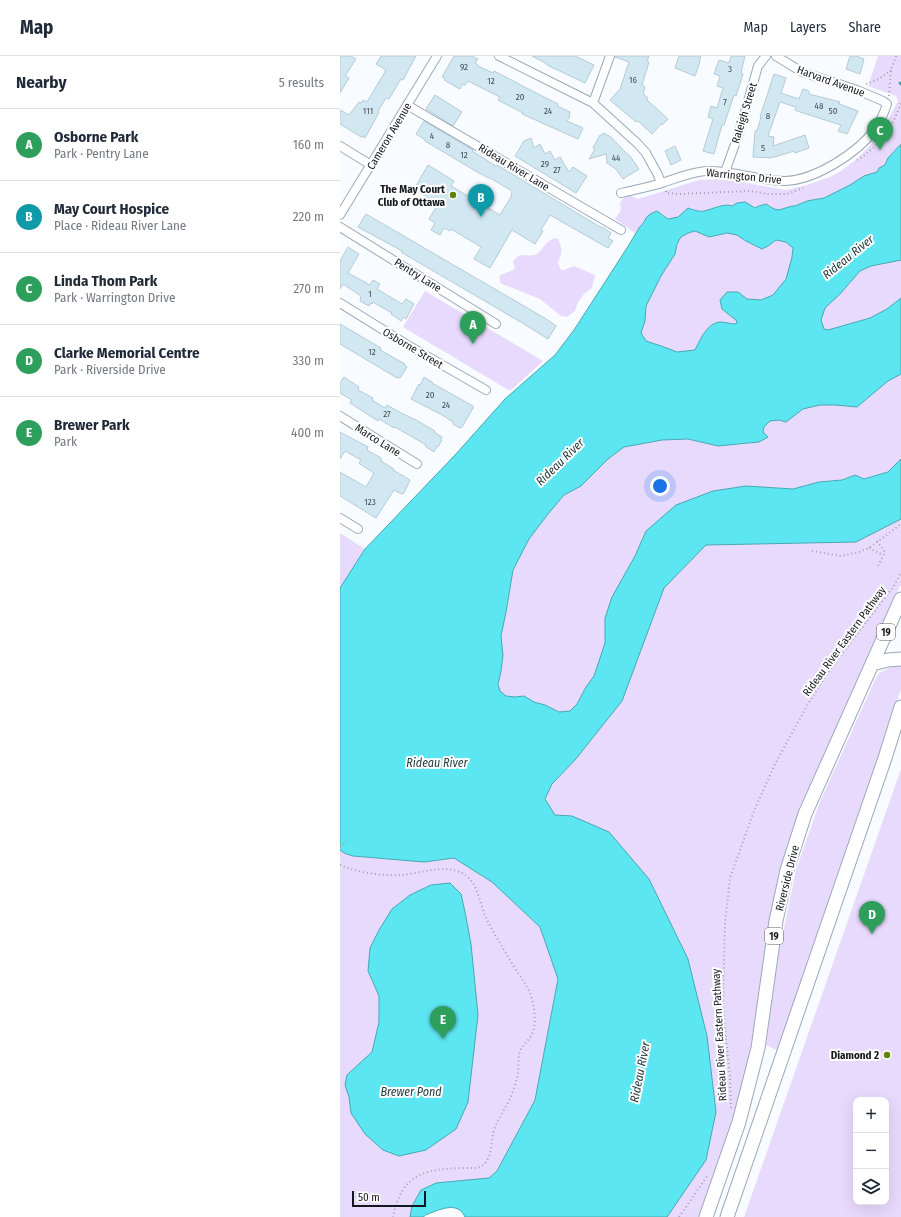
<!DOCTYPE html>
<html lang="en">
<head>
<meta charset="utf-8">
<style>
  body { margin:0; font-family:"Fira Sans Condensed",sans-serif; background:#f2f2f3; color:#1f2937 }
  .controls { position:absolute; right:12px; bottom:12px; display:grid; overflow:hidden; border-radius:8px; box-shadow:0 4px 16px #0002 }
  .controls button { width:36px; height:36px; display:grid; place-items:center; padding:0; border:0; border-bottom:1px solid #e0e1e3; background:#fff; color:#1f2937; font:20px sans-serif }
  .scale { position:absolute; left:12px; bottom:10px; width:74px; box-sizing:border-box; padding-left:4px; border:2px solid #14181e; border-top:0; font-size:11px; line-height:14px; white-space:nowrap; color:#14181e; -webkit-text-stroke:3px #fff; paint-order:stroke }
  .you { position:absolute; left:320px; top:430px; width:14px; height:14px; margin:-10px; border:3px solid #fff; border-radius:50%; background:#1a73e8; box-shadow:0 0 0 6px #1a73e833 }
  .badge { display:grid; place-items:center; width:26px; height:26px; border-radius:50%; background:#5f8404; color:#fff; font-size:13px; font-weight:700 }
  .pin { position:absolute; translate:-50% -33px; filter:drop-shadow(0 1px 2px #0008) }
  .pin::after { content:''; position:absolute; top:21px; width:14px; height:12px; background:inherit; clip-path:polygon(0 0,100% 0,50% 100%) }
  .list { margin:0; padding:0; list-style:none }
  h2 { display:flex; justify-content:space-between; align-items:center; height:52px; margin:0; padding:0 16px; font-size:17px }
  h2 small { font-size:13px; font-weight:400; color:#747a83 }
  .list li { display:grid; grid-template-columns:26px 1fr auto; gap:12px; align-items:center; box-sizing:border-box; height:72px; padding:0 16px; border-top:1px solid #e0e1e3 }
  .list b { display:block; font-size:15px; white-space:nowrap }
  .list p { margin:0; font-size:13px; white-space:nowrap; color:#747a83 }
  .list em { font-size:13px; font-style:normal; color:#747a83 }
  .icon { flex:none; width:22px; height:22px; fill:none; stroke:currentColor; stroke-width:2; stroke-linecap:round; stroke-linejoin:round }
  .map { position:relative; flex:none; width:561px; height:1161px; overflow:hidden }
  header { display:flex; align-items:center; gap:24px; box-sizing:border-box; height:56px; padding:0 20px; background:#fff; border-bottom:1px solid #e0e1e3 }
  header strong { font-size:19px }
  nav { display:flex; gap:22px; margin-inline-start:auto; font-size:14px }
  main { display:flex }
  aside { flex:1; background:#fff }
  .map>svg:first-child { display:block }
  .green { fill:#e8dafd; fill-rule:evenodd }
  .water { fill:#5ce6f2; stroke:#46a8b2; fill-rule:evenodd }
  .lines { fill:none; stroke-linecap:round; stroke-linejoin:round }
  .stream { stroke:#46a8b2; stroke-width:3 }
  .building { fill:#d1e8f2; stroke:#b5cbd5 }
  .minor-casing { stroke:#9aa8b8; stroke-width:10 }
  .primary-casing { stroke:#9aa8b8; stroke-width:15 }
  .path { stroke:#9fa2a7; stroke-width:2; stroke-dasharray:1 3; stroke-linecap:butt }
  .minor { stroke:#fff; stroke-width:8 }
  .primary { stroke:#fff; stroke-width:13 }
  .poi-dot { fill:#5f8404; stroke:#fff; stroke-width:1.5 }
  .labels { text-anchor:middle; stroke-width:4; stroke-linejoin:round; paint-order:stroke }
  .number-label { font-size:9px; fill:#434c53 }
  .shield { fill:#fff; stroke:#5a5d62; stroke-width:1 }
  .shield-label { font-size:10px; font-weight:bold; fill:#14181e }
  .street-label { font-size:11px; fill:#14181e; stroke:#fff }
  .poi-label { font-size:11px; font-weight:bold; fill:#14181e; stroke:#fff; text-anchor:end }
  .water-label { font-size:12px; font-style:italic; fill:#233b3d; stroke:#fff }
</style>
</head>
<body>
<header>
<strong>Map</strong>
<nav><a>Map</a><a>Layers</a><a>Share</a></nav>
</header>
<main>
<aside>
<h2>Nearby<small>5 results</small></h2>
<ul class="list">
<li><span class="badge" style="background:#2e9e5b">A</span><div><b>Osborne Park</b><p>Park · Pentry Lane</p></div><em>160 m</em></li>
<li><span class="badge" style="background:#0f9aa8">B</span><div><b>May Court Hospice</b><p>Place · Rideau River Lane</p></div><em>220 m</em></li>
<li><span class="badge" style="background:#2e9e5b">C</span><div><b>Linda Thom Park</b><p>Park · Warrington Drive</p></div><em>270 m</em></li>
<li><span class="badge" style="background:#2e9e5b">D</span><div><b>Clarke Memorial Centre</b><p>Park · Riverside Drive</p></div><em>330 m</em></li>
<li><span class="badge" style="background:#2e9e5b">E</span><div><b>Brewer Park</b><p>Park</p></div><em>400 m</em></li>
</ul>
</aside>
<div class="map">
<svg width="561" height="1161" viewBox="0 0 561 1161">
  <rect width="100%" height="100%" fill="#f8fbff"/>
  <!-- green -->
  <path class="green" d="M538,0H561V88L548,102L545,109L538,114L537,116L516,125L510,129L484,142L467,145L455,150H452L439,154L434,153L429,149L418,150L417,152C408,149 402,144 392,150C384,147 373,153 364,155C359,156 353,154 348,152C345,154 342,159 339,161C332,164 326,163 321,157L306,162L295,177L275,163L281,154L280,147L284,141L289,139L298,143L359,124L385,123L446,134L467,129L490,121L501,115L517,103L539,80L558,45L556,40L528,30Z
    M355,175L369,181L387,177L397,179L406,185L422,193L428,190L436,184L446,186L453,192C451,211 444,238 423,244C418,245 412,244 407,243L397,265L396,268L385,266L363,279L355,294L337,296L324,291L306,285L301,277L305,265L306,250L321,220L335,198L337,188L341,181L348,177Z
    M215,182L218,183C223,195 222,195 218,207L221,214H224L234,210L255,219L252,232L244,238L238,246L235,255L227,261L221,260L200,243L162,228C159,225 159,223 160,219L173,214L175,212L173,206C178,195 189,202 197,198C202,195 204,188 209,185C210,184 213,183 215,182Z
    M560,203L561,204V242L547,253L530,262L488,274L484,273L481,264L485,252L500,238L520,215L531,210Z
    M85,235L203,305L170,335L63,271Z
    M561,318V403L548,416L524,423L514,419L502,424L479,426L453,433L406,430L373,435L336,449L306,475L295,500L265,562V587L254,620L246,631L237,648L230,655L219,656L206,649L194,646L184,640L175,641L166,640L160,635L158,628L161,615L163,599L161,580L166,556L173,514L189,483L208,458L224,439L241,430L268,403L283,391L322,384L348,383L378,390L406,388L419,386L428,380L423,377L424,371L430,365L439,364L446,366C452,362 458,355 464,353C478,346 502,349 517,351L548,325Z
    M561,463V528L543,566L538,594L447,814L418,992L363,1161H327L366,1104L232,760L215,759L205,743L212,728L235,704L282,645L324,532L366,489L516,486Z
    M0,477L25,493L0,532Z
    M553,610H561V633L437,994L426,989L438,901L456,814L479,748L535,624L539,617Z
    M561,713V1161H404ZM516,1044H546V1146H516Z
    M0,794L4,797L13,800L84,806L114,802L152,826L200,871L218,923L195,1044L157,1115L149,1122L96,1127L81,1134L72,1150L70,1161H0Z"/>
  <!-- water -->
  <path class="water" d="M561,88V204L531,210L520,215L500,238L485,252L481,264L484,273L488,274L530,262L547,253L561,242V318L548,325L517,351L496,349H480L463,353L446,366L439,364L430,365L424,371L423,376L428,381L419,386L378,390L348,383L322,384L284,391L268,403L241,430L224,439L208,458L189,483L173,514L166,556L161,580L163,599L161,615L158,628L160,635L166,640L175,641L184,640L194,646L205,649L219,656L230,655L237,648L246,631L254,620L265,587V562L272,541L295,500L306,475L336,449L373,435L406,430L453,433L479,426L502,424L515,419L524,423L548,416L561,403V463L516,486L366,489L324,532L282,645L235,704L212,728L205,743L215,759L232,760L269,776L309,823L348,903L367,980L376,1056L366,1104L327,1161H125C118,1145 101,1153 88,1158C86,1158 85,1160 83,1161C80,1161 74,1161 70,1161L72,1150L81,1134L96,1127L149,1122L157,1115L195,1044L218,923L200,871L152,826L114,802L84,806L13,800L4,797L0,794V532L25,493L116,398L165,343L215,299L234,274L287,192L299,172L304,166L306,162L310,158L317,155L325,161L328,163L338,161L348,152C354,154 359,156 364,155C373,153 384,147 392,150L397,147L405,146L415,152L419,150L426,148L434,153L439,154L452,150H455L467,145L484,142L510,129L524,120L537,116L539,112L545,109L548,102ZM355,175L369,181L387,177L397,179L406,185L422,193L428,190L436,184L446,186L453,192L452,201L446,223L433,239L421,244L407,243L398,236H387L380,244L382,253L397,265L396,268C391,268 385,266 380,266C367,267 360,284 355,294L337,296L324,291L306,285L301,277L305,265L306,250L321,220L335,198L337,188L341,181L348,177Z
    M110,827L121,838L125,856L131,888L138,959L128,1046L116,1073L86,1094L59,1100L43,1094L25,1078L11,1057L9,1041L5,1029L7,1019L32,996L39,966V940L28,915L30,892L39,874L52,853L70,839L91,829Z"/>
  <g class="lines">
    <!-- stream -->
    <path class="stream" d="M560,27L561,28"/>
  </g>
  <!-- building -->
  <path class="building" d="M0,0H11L16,3L5,20L9,22L0,37Z
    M41,0H76L63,24L61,23L49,43L46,42L38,55L39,56L36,62L25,82L22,80L21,81L0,68V54L9,59L19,46L22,47L23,44L27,46L46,14L36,8Z
    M114,0H132L138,3L135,7L138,9V10L153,17L154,15L202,40L218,48L217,50L230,56L229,59L230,60L227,65L243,72L238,83L182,58L183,57L158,44L160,41L128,25L125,29L123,28L120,33L104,24L105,23L102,21Z
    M192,0H235L254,9L245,27L207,9V8Z
    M275,0H309L307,5L309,6L302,29L305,31L303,38L308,42L307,44L328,63L322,69L321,68L312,78L298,65L296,66L270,44L280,33L289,6L275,1Z
    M339,0H361L359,6H360L355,20L335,12Z
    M391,0H405L401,17L403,18L396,40L394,39L384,69H382L374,98L363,95L373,63L368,61L371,50L377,52L383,32L377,30L380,20L374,18L379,4L389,7Z
    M510,0H516L524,3L520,18L506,13Z
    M434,18L446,22L441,37L459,43L463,33L469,35V38L500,46L499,48L518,55L507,78L498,75L501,69L460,56L455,54L456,51L440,46L428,80L434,81L433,90L465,79L469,92L455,97L454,95L435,101H432L431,102L413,101L415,75H417L421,61H420Z
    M95,39L122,56L113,70L86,53Z
    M84,65L133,94L132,95L156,110L157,109L262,172V171L271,177L268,182L273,185L268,192L210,159L201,174L203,175L195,188L172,174L150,212L134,203L141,191L111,173L110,175L104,172L100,179L91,174L95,167L89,163L98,148L74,133L88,109L114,125L111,130L160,159L171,141L172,135L150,122H149L139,117L85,85L84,83L76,78Z
    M263,77L271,81L285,96L290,100L299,113L283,123L276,113L267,107L266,98L249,103L255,93L253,92L260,79L261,80Z
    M191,82L194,92L200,88L205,98L210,95L215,104L220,101L229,116L233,111L247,120L236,137L175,100L184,85Z
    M335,90L341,104L331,109L325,95Z
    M26,158L208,264L216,270L208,283L184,268L61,196L62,195L53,190L18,171Z
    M8,191L19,198L8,217L30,229L33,224L40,228L37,233L62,248L66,243L74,248L66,263L63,261L61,265L51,258L52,257L33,246L32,248L31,247L29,250L20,245L21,240L3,228L0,233V205Z
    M0,268L41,292L40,294L65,308L64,309L67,311L60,322L57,321V322L0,288Z
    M4,321L19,331L18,334L33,342L32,344L45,352L47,349L63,358L76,364L95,375L94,376L102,381L101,383L102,384L98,391L97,390L94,396L85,390L86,389L55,371L54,372L39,363L38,365L10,347L12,344L0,337V327Z
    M84,321L92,326V327L133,350V352L122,371L120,372L113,368V366L102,359L71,343L79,328L80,329Z
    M0,376L28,391L27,394L41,402V405L54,413L53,414L70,424L64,437L61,438L54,434L36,462L0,440V416L26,431L34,417L20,408L19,407L21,404L5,395L0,403Z"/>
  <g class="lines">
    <!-- minor casing -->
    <g class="minor-casing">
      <path id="minor" d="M159,0L253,47L298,88L306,97L318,119L321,127
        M253,47L270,0
        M67,49L281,174
        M0,90L31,109
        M385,116L399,77L418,10L426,0
        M281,137C294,134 309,131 322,127C337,122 351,116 366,115C393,114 418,125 445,125C475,124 518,97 535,73C541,66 544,57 547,48L543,45L517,34L462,16L436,0
        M0,159L97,0
        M0,171L156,268
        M0,247L66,288L146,334
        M0,360L77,408
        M0,462L18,473"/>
    </g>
    <!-- primary casing -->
    <g class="primary-casing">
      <path id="primary" d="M532,608L548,604L561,603
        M366,1161L399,1066L418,992L436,865L447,814L465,758L561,543
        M387,1161L545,702L561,651"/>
    </g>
    <!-- path -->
    <path class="path" d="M526,28L539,23L551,14
      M549,40L551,14L556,0
      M517,104C538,92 554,70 561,46
      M326,135V137L338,138L411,135L427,138H447L463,132
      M537,485L545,496L538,510
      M529,492L543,499
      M472,495L501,500L519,496L529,492L561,468
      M0,791L7,785
      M0,809C19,817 42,820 62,819C81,817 105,808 122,817C139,826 139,848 147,864C155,880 165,895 174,911C182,923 191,934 193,948C195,957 196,970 192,978C189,985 183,988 180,995C177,1005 180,1015 176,1025C174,1033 171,1043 166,1050C162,1058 157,1065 154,1074C151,1084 152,1098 146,1106C141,1113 134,1112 126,1112C86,1113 62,1116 53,1161
      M391,1052L390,1021L386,984L383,946L385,868L390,822L414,755L434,710L468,648L481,627L495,607L554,530L561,517
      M339,1161L368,1119"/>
    <!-- minor -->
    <use href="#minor" class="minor"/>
    <!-- primary -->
    <use href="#primary" class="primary"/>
  </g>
  <!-- markers -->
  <g class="poi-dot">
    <circle cx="113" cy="139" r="4"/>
    <circle cx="547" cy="999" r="4"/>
  </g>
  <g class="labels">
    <!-- number labels -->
    <g class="number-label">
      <text x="124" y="14">92</text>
      <text x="390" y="16">3</text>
      <text x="293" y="27">16</text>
      <text x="151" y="28">12</text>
      <text x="180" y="44">20</text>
      <text x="385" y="49">7</text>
      <text x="479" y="53">48</text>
      <text x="28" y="58">111</text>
      <text x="208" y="58">24</text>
      <text x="493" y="58">50</text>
      <text x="428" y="63">8</text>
      <text x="92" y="83">4</text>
      <text x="108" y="92">8</text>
      <text x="423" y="95">5</text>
      <text x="124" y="102">12</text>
      <text x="276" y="105">44</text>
      <text x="205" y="111">29</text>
      <text x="217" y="117">27</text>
      <text x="30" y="241">1</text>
      <text x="32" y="299">12</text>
      <text x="90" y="342">20</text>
      <text x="106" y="352">24</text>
      <text x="47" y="361">27</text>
      <text x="30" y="449">123</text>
    </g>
    <!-- shield labels -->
    <g class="shield">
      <rect x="537" y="568" width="18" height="16" rx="3"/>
      <rect x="425" y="872" width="18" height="16" rx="3"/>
    </g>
    <g class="shield-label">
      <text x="546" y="580">19</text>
      <text x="434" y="884">19</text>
    </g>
    <!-- street labels -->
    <g class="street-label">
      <text transform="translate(491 25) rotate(20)" y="4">Harvard Avenue</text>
      <text transform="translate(404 57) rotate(-73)" y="4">Raleigh Street</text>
      <text transform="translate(49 80) rotate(-59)" y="4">Cameron Avenue</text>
      <text transform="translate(174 111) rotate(31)" y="4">Rideau River Lane</text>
      <text transform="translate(404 120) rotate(6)" y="4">Warrington Drive</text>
      <text transform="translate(78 219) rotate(32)" y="4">Pentry Lane</text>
      <text transform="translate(73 292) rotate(31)" y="4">Osborne Street</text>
      <text transform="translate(38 384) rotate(32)" y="4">Marco Lane</text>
      <text transform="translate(504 585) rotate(-54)" y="4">Rideau River Eastern Pathway</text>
      <text transform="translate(447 822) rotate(-76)" y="4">Riverside Drive</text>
      <text transform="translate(379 979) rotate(-93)" y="4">Rideau River Eastern Pathway</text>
    </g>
    <!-- poi labels -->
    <g class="poi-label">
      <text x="105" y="137">The May Court<tspan x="105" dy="13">Club of Ottawa</tspan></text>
      <text x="539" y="1003">Diamond 2</text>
    </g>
    <!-- water labels -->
    <g class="water-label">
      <text transform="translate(508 201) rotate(-39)" y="4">Rideau River</text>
      <text transform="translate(220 406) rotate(-44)" y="4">Rideau River</text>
      <text x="97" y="711">Rideau River</text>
      <text transform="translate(300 1016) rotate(-79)" y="4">Rideau River</text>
      <text x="71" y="1040">Brewer Pond</text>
    </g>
  </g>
</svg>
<div class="controls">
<button>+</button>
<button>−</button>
<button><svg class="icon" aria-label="layers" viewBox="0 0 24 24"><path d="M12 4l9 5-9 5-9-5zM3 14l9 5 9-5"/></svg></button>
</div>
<div class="scale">50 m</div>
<div class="you"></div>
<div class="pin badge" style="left:133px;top:288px;background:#2e9e5b">A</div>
<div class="pin badge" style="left:141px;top:161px;background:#0f9aa8">B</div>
<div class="pin badge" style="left:540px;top:94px;background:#2e9e5b">C</div>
<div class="pin badge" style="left:532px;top:878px;background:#2e9e5b">D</div>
<div class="pin badge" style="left:103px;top:983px;background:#2e9e5b">E</div>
</div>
</main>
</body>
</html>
